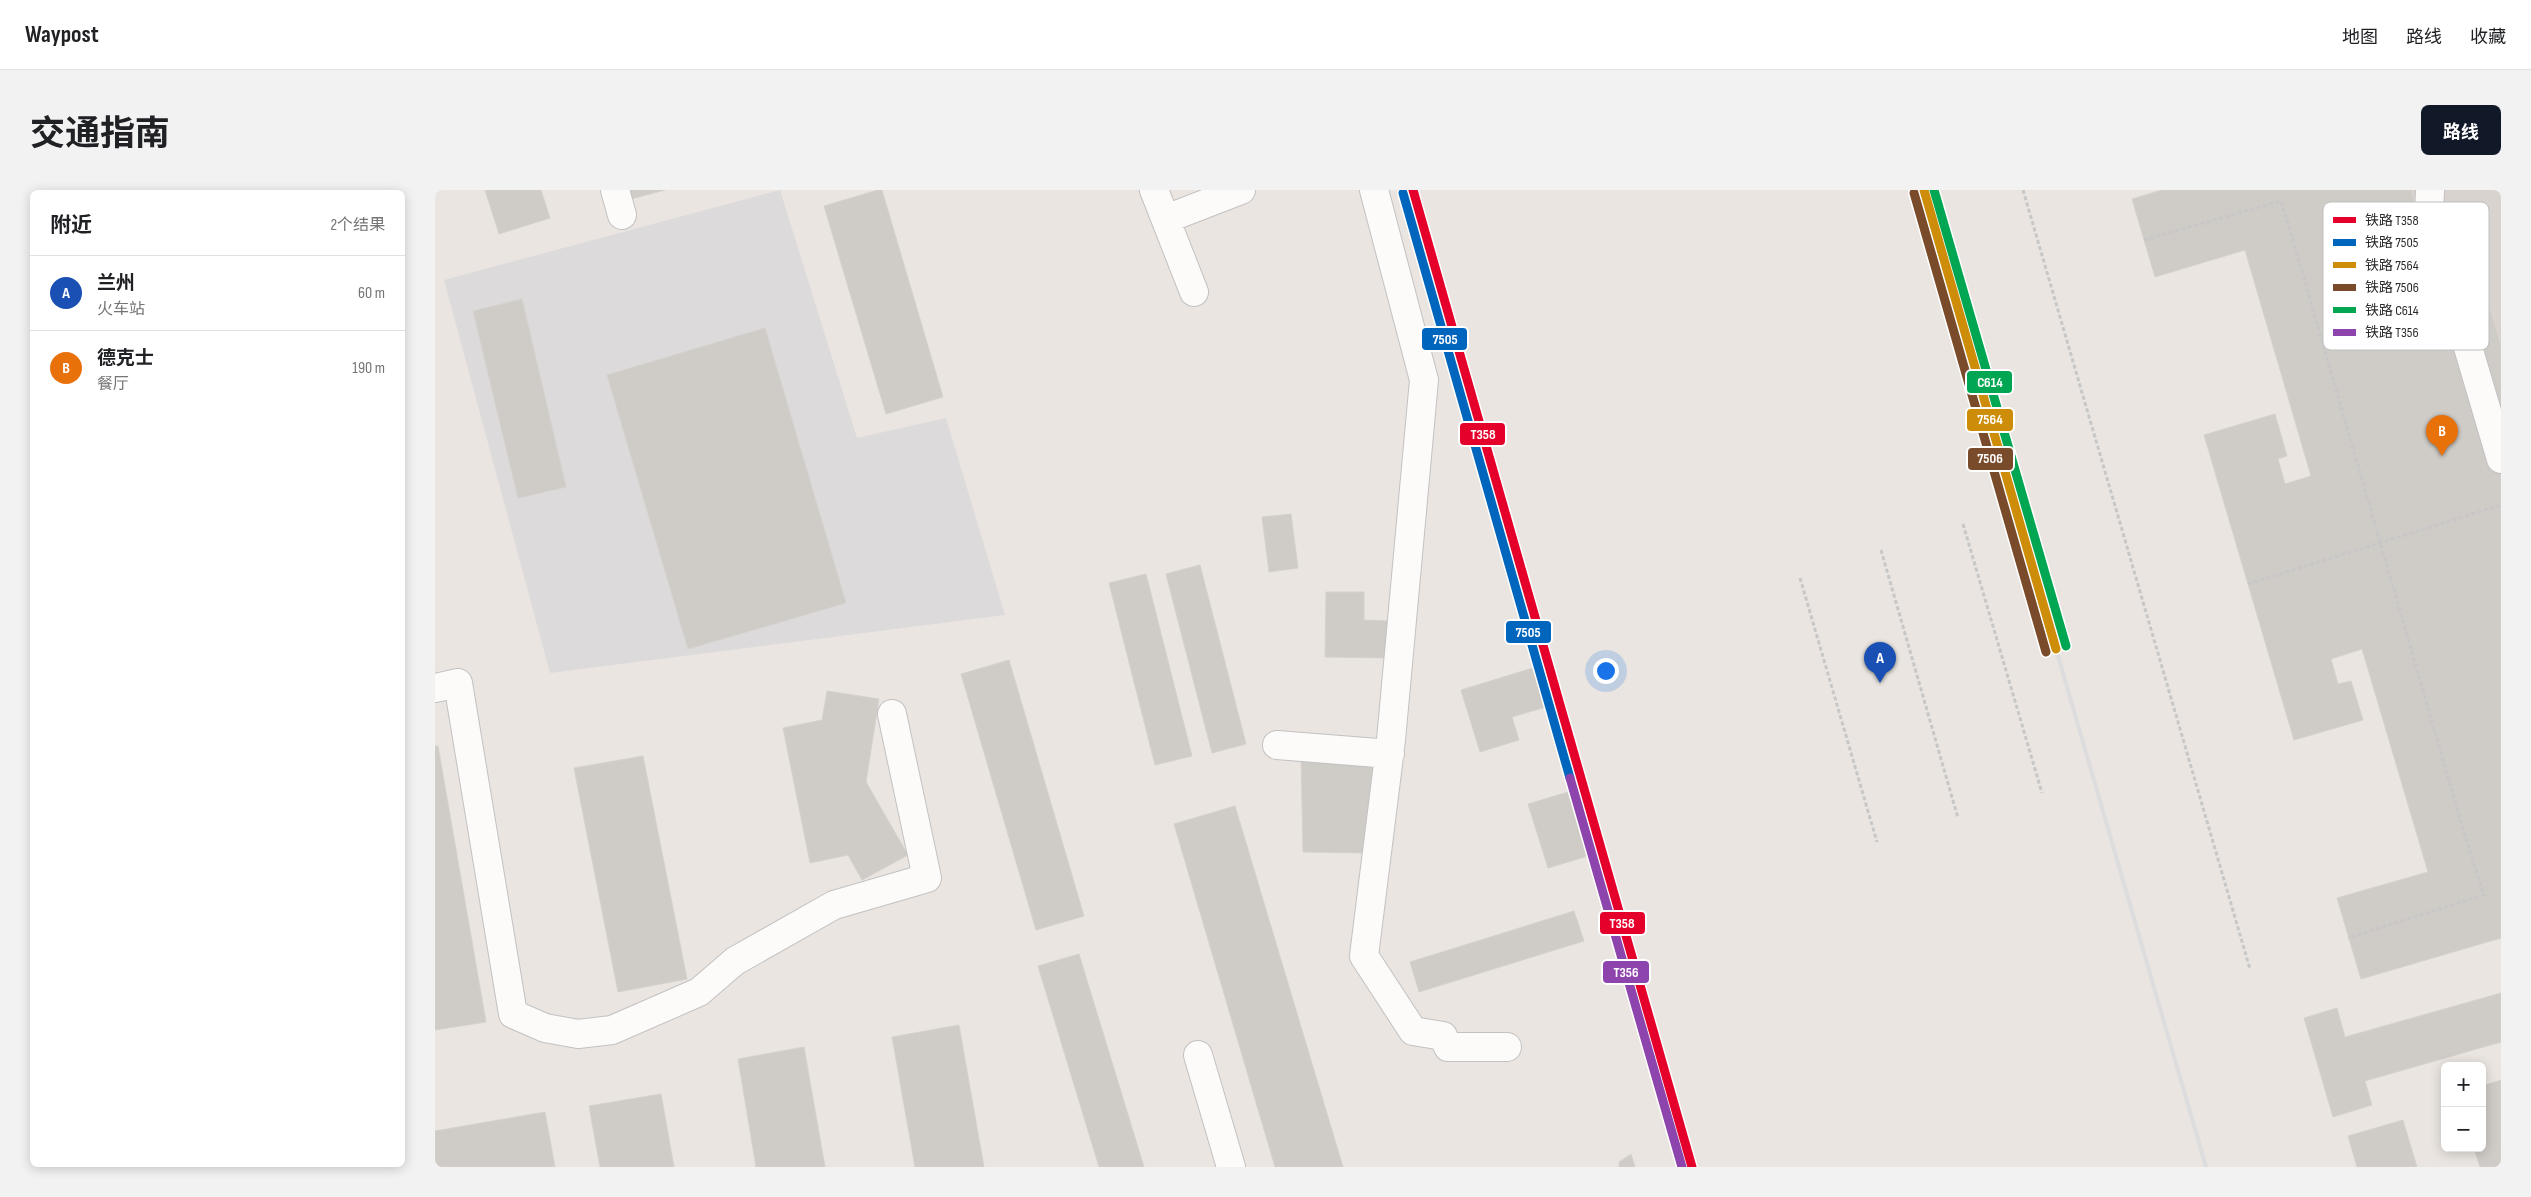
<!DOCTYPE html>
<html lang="zh">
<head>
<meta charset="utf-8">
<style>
  body { margin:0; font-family:"Sofia Sans Condensed","Noto Sans SC",sans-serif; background:#f2f2f2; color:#202124 }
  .controls { position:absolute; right:15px; bottom:15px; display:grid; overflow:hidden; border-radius:8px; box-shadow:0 2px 12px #0003 }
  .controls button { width:45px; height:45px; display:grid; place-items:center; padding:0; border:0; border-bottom:1px solid #e0e0e0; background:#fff; color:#202124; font:25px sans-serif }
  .you { position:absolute; left:1170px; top:480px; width:18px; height:18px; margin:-12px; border:4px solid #fff; border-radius:50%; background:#1a73e8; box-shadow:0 0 0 8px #1a73e833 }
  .badge { display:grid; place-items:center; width:32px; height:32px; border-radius:50%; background:#111827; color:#fff; font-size:16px; font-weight:700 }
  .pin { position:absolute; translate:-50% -41px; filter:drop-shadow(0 1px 2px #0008) }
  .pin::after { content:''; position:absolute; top:26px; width:18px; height:15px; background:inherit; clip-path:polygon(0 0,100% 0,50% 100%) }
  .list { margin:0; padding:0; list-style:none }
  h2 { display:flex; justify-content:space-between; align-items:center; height:65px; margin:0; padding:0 20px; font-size:21px }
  h2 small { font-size:16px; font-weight:400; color:#757577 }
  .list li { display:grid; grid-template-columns:32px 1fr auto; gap:15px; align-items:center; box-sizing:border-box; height:75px; padding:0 20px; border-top:1px solid #e0e0e0 }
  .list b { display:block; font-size:19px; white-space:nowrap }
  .list p { margin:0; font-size:16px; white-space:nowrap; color:#757577 }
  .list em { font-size:16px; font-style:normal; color:#757577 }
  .map { position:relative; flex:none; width:2066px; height:977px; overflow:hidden; border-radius:8px }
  header { display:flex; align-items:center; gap:30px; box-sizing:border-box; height:70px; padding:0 25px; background:#fff; border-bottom:1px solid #e0e0e0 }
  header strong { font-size:24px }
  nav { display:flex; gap:28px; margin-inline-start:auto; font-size:18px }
  .intro { display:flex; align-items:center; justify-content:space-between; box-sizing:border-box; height:120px; padding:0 30px }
  h1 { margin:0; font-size:35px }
  .button { padding:12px 22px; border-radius:8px; background:#111827; color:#fff; font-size:18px; font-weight:700 }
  main { display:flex; gap:30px; padding:0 30px }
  aside { flex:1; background:#fff; border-radius:8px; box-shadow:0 2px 12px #0003 }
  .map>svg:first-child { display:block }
  .industrial { fill:#dddadc }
  .plaza { fill:#d8d3cf }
  .building { fill:#cfcbc7; stroke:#d5d1cc }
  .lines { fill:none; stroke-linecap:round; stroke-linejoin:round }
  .minor-casing { stroke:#c3c1c2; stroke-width:30 }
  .path { stroke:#c8c7c7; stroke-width:3; stroke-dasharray:4 2.5; stroke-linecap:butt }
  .minor { stroke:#fcfbfa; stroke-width:28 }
  .rail { stroke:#dddddf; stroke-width:4 }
  .rail-1-casing { stroke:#fff; stroke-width:12 }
  .rail-2-casing { stroke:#fff; stroke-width:12 }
  .rail-3-casing { stroke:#fff; stroke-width:12 }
  .rail-4-casing { stroke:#fff; stroke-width:12 }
  .rail-5-casing { stroke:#fff; stroke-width:12 }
  .rail-6-casing { stroke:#fff; stroke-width:12 }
  .rail-1 { stroke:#e4002b; stroke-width:9 }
  .rail-2 { stroke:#0065bd; stroke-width:9 }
  .rail-3 { stroke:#ce8d09; stroke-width:9 }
  .rail-4 { stroke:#7a4b2a; stroke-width:9 }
  .rail-5 { stroke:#00a651; stroke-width:9 }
  .rail-6 { stroke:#8e44ad; stroke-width:9 }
  .key { fill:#fff; stroke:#bfbfbf; stroke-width:1 }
  .key-label { font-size:14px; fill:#2b2b2b }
  .line-badge { stroke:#fff; stroke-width:2 }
  .badge-label { font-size:14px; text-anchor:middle; font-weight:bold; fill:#fff }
</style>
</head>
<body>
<header>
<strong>Waypost</strong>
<nav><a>地图</a><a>路线</a><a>收藏</a></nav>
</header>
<div class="intro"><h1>交通指南</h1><a class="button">路线</a></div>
<main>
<aside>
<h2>附近<small>2个结果</small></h2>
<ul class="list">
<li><span class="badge" style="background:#1a4fb4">A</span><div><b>兰州</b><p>火车站</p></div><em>60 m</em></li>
<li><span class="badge" style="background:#e8710a">B</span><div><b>德克士</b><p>餐厅</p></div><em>190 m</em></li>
</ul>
</aside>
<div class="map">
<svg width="2066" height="977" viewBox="0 0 2066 977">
  <rect width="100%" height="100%" fill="#eae5e0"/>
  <!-- industrial -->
  <path class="industrial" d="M345,0L422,248L511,228L570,425L115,483L9,90Z"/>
  <!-- plaza -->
  <path class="plaza" d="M1976,0H2066V156L2025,17L1984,28Z"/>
  <!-- building -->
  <path class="building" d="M50,0H106L115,28L64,44Z
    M193,0H230L196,9Z
    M443,0H447L508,207L451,224L389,16Z
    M1727,0H1976L1984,28L2025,16L2066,156V748L1926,789L1902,708L1993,682L1927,459L1896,469L1903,494L1916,491L1928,530L1859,550L1769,245L1840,224L1852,266L1843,269L1850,294L1876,286L1810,60L1720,87L1697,9Z
    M87,109L131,297L83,308L38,121Z
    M330,138L411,413L253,459L172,185Z
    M856,324L863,378L834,382L827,327Z
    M765,375L811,554L777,563L731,384Z
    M711,384L757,566L720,575L674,393Z
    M891,402H929V430L955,431V468L890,467Z
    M574,470L649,726L601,740L526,484Z
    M1101,477L1114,516L1077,527L1084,550L1045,562L1026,500Z
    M392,501L444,509L431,592L473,665L427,690L413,665L375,673L348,538L387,530Z
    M0,556H3L51,832L0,840Z
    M866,565L943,572L930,663L868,662Z
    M208,566L252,789L183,802L139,578Z
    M1133,602L1153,666L1113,678L1093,614Z
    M800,616L908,977H840L739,634Z
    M1139,721L1149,751L984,802L975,772Z
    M644,764L709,977H664L603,776Z
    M2066,803V852L1930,891L1937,915L1898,927L1869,828L1902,818L1910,847Z
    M524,835L549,977H480L457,847Z
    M369,857L390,977H321L303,869Z
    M2066,890V977H2045L2039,958H2047V896Z
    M226,904L239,977H165L154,916Z
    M110,922L120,977H0V941Z
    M1968,930L1982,977H1922L1913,946Z
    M1196,964L1200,977H1184V972Z"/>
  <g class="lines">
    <!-- minor casing -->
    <g class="minor-casing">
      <path id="minor" d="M180,0L187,25
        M719,0L759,102
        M939,0L989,190L956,550L929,766L978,841L1008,846L1013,857H1072
        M1995,0L1994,25L2066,269
        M731,29L806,0
        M0,498L23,493L78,824L110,838L143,844L177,840L264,802L300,771L399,715L492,688L457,524
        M842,555L955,564
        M763,865L796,977"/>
    </g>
    <!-- path -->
    <path class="path" d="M1588,0L1815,779
      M1709,50L1846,11L1862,64L2027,636L2049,705L1913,748
      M1528,334L1607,603
      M1446,360L1523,628
      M1365,388L1442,652
      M1813,394L2066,315"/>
    <!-- minor -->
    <use href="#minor" class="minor"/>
    <!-- rail -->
    <path class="rail" d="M1621,459L1771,977"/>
    <!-- rail-1 casing -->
    <g class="rail-1-casing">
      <path id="rail-1" d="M978,0L1257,977"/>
    </g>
    <!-- rail-2 casing -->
    <g class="rail-2-casing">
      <path id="rail-2" d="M968,3L1135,588"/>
    </g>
    <!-- rail-3 casing -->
    <g class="rail-3-casing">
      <path id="rail-3" d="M1489,0L1621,459"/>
    </g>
    <!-- rail-4 casing -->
    <g class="rail-4-casing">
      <path id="rail-4" d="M1479,3L1611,462"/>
    </g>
    <!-- rail-5 casing -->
    <g class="rail-5-casing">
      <path id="rail-5" d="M1499,0L1631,456"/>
    </g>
    <!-- rail-6 casing -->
    <g class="rail-6-casing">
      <path id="rail-6" d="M1135,588L1247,977"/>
    </g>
    <!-- rail-1 -->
    <use href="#rail-1" class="rail-1"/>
    <!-- rail-2 -->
    <use href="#rail-2" class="rail-2"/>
    <!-- rail-3 -->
    <use href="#rail-3" class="rail-3"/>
    <!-- rail-4 -->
    <use href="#rail-4" class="rail-4"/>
    <!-- rail-5 -->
    <use href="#rail-5" class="rail-5"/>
    <!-- rail-6 -->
    <use href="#rail-6" class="rail-6"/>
  </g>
  <!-- legend -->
  <rect x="1888" y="12" width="166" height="148" rx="8" class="key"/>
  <rect x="1898" y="27" width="23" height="6" fill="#e4002b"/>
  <rect x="1898" y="49" width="23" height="7" fill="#0065bd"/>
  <rect x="1898" y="72" width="23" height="6" fill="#ce8d09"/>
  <rect x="1898" y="94" width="23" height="7" fill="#7a4b2a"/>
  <rect x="1898" y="117" width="23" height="6" fill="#00a651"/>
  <rect x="1898" y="139" width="23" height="7" fill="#8e44ad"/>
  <g class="key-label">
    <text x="1930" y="35">铁路 T358</text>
    <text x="1930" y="57">铁路 7505</text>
    <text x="1930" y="80">铁路 7564</text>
    <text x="1930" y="102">铁路 7506</text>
    <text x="1930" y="125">铁路 C614</text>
    <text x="1930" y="147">铁路 T356</text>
  </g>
  <g class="line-badge">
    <rect x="986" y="137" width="47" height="24" rx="5" fill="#0065bd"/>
    <rect x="1531" y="180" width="47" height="24" rx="5" fill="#00a651"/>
    <rect x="1531" y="218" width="48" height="24" rx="5" fill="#ce8d09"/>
    <rect x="1024" y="232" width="47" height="24" rx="5" fill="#e4002b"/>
    <rect x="1532" y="257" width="47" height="24" rx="5" fill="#7a4b2a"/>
    <rect x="1070" y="430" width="47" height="24" rx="5" fill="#0065bd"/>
    <rect x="1164" y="721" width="47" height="24" rx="5" fill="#e4002b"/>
    <rect x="1167" y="770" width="48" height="24" rx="5" fill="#8e44ad"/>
  </g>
  <g class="badge-label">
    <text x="1010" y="154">7505</text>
    <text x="1555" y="197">C614</text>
    <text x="1555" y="234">7564</text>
    <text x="1048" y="249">T358</text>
    <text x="1555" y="273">7506</text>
    <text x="1093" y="447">7505</text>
    <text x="1187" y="738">T358</text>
    <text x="1191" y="787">T356</text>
  </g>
</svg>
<div class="controls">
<button>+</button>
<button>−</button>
</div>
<div class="you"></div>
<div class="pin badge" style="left:1445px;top:493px;background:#1a4fb4">A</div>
<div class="pin badge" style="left:2007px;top:266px;background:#e8710a">B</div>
</div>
</main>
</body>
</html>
